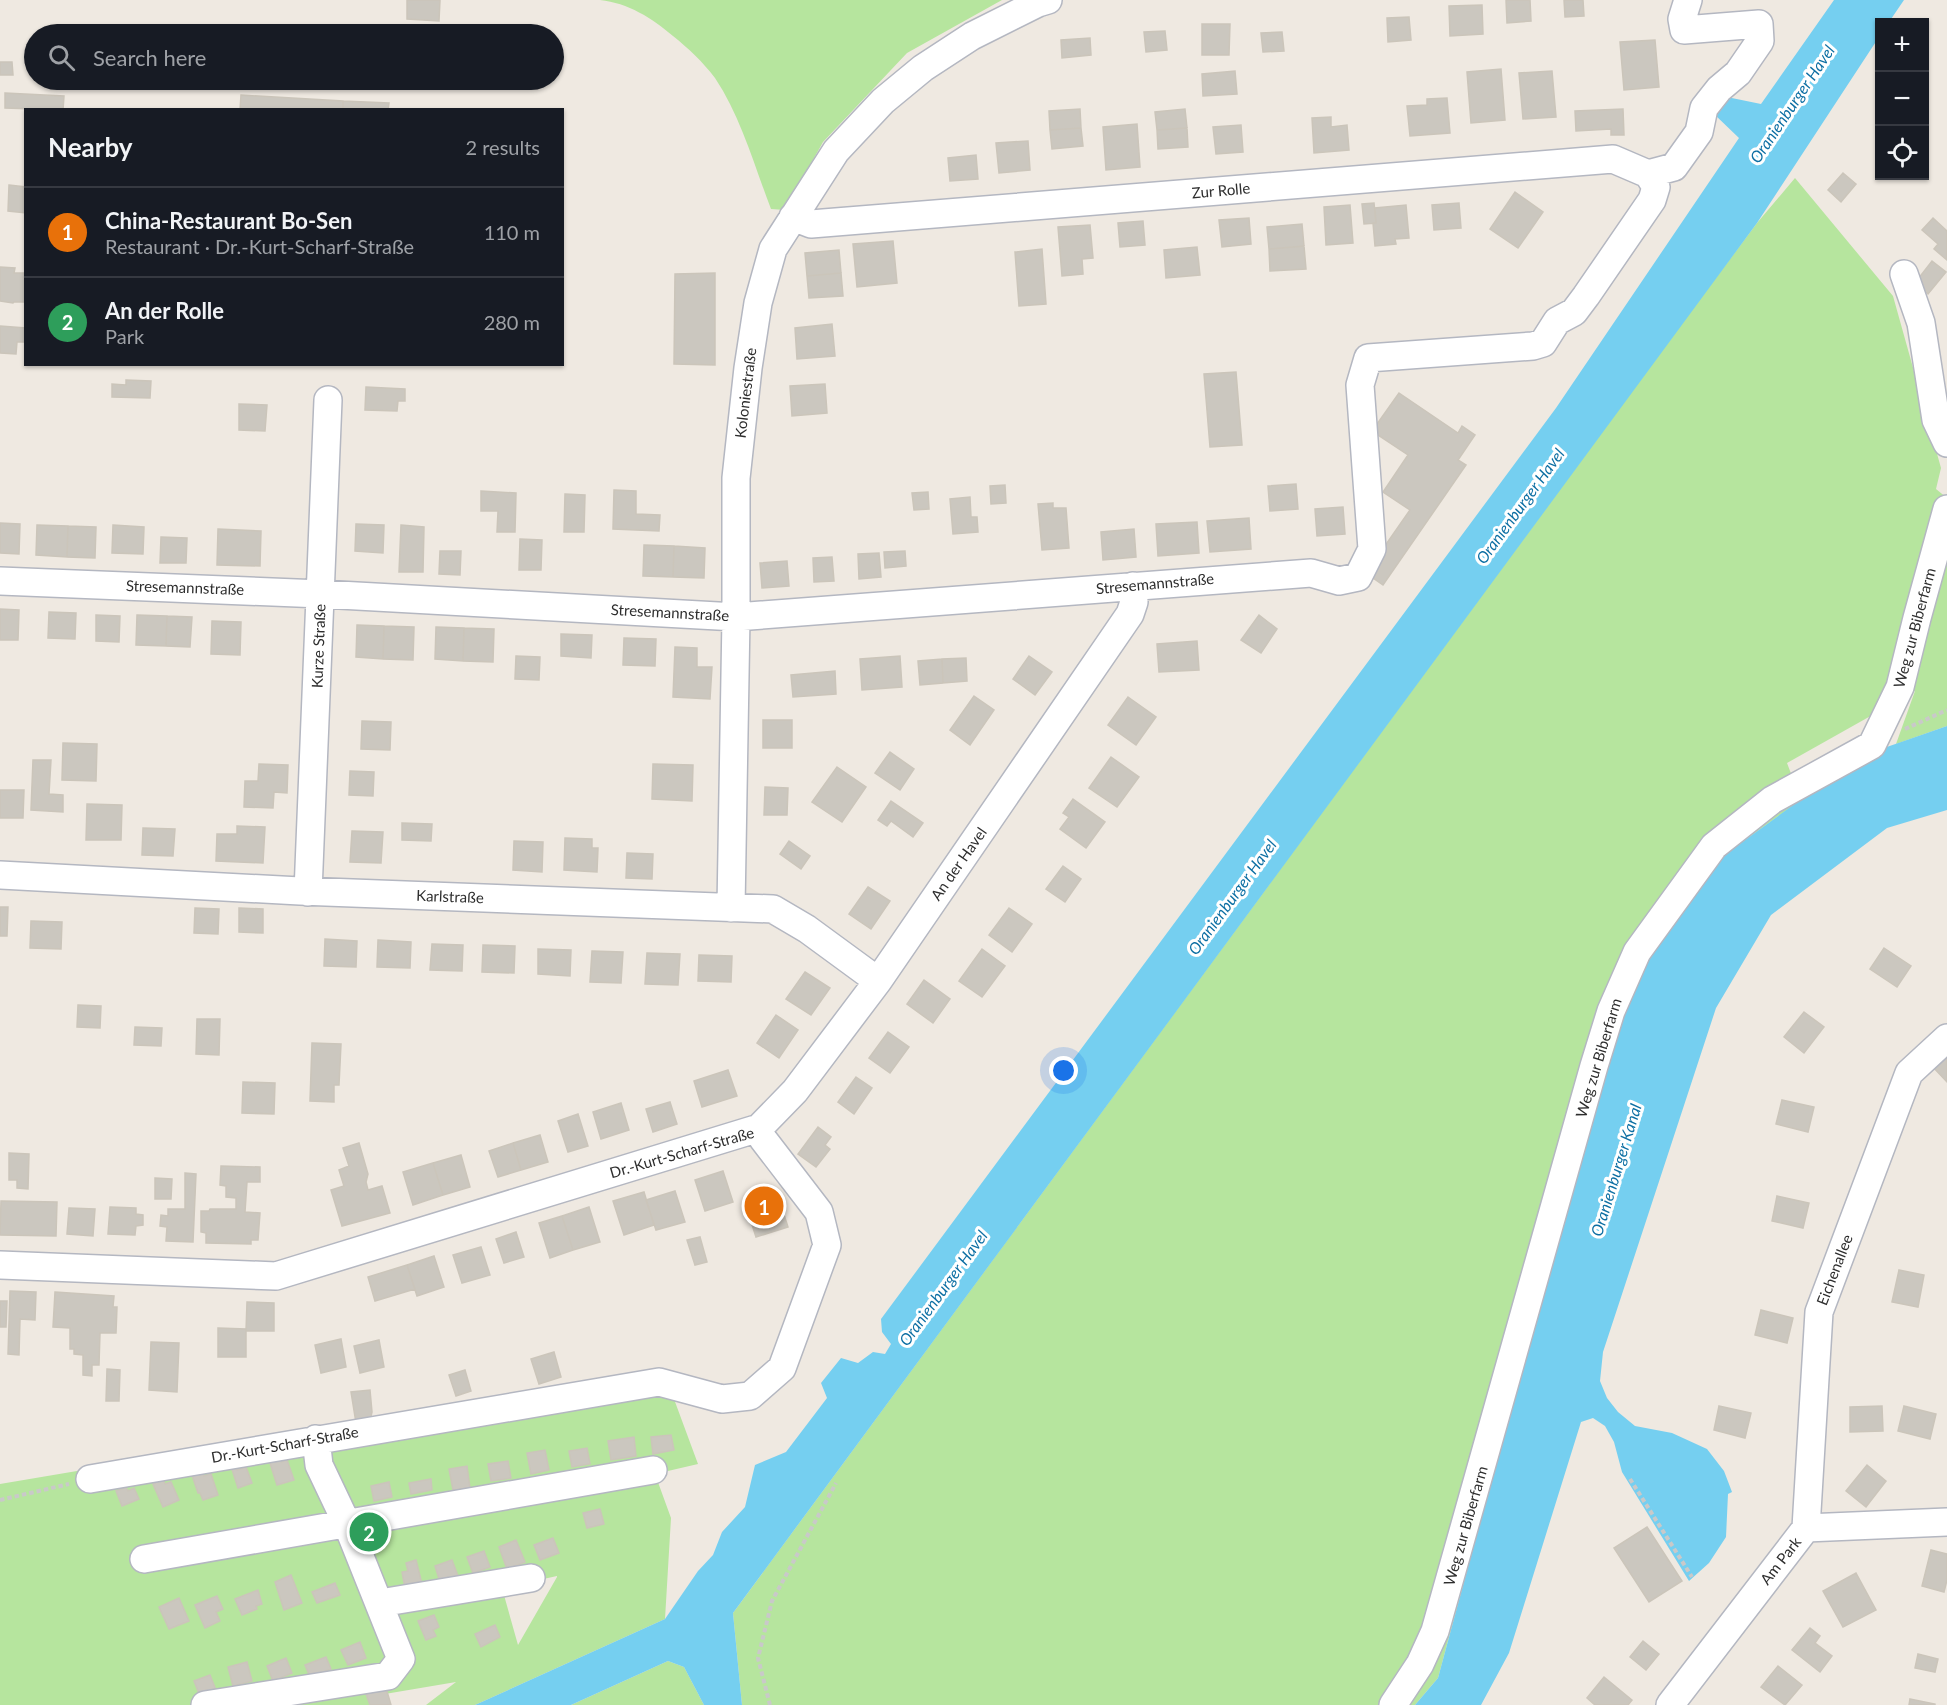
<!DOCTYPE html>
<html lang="en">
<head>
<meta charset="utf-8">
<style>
  body { margin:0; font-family:Lato,sans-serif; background:#20242c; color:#f1f3f6 }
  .controls { position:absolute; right:18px; top:18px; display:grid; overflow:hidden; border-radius:0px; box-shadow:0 2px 4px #0004 }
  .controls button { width:54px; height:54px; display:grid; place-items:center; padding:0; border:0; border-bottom:2px solid #363941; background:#171b24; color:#f1f3f6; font:30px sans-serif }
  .you { position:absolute; left:1064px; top:1071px; width:21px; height:21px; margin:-15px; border:4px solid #fff; border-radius:50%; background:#1a73e8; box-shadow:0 0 0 9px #1a73e833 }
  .badge { display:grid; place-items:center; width:39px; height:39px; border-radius:50%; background:#d93025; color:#fff; font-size:20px; font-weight:700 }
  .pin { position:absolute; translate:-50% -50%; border:3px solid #fff; box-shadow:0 2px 6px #0006 }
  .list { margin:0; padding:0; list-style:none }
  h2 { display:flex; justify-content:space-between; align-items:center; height:78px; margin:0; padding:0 24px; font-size:26px }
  h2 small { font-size:20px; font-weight:400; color:#9ea1a6 }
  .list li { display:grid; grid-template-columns:39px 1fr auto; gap:18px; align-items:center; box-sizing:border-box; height:90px; padding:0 24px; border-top:2px solid #363941 }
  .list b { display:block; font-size:22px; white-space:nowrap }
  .list p { margin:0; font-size:20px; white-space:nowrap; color:#9ea1a6 }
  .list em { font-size:20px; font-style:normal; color:#9ea1a6 }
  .icon { flex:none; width:33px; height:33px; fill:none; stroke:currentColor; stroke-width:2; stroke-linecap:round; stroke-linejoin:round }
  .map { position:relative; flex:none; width:1947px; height:1705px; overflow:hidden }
  .search { position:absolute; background:#171b24; box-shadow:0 2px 4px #0004; left:24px; top:24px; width:540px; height:66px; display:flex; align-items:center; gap:15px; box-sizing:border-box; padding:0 21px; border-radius:33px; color:#9ea1a6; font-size:22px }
  .panel { position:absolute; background:#171b24; box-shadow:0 2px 4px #0004; left:24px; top:108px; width:540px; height:258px; border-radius:0px }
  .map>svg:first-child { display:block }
  .green { fill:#b6e59e; fill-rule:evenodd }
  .water { fill:#75cff0 }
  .building { fill:#cbc7bf; stroke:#cbc5ba; stroke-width:1.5 }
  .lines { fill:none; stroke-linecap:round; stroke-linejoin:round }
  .minor-casing { stroke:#b4b7c1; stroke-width:30 }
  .path { stroke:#c9c9c9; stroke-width:4; stroke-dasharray:4.5 3; stroke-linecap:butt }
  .minor { stroke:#fff; stroke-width:27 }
  .labels { text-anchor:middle; stroke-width:6; stroke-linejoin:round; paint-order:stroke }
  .street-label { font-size:15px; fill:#2e2e2e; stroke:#fff }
  .water-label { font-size:16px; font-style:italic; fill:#0d6fa3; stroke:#fff }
</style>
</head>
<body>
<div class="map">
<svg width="1947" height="1705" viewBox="0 0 1947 1705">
  <rect width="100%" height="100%" fill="#efe9e1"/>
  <!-- green -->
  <path class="green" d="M600,0H1002L907,53L823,142L785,210L771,209C754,165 741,117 715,78C703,62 688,48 673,36C652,18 628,3 600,0Z
    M1795,178L1893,296L1941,468L1936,489L1947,498V726L1896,744L1915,691L1787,763L1801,800L1716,861L1609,1046L1438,1678L1415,1705H742L733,1613L1703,295L1757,223Z
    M664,1372L698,1464L655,1474L671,1518L665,1619L475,1705H426L456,1682L379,1695V1705H0V1484ZM557,1576V1577L518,1645L502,1588Z
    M668,1661L684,1667L704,1705H571Z"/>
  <!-- water -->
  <path class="water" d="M1834,0H1904L1889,22H1880L1879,37L1757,223L733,1613L742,1705H704L684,1667L668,1661L571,1705H475L665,1619L698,1571L713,1555L722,1532L745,1507L755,1465L786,1452L827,1398L821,1383L841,1358L858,1363L873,1352L885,1354L891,1344L882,1332L881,1319L1556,408L1739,138L1714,114L1722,96L1761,104Z
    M1947,726V810L1887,828L1771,915L1716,1008L1603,1352L1600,1381L1607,1398L1618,1412L1635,1426L1672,1433L1707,1449L1724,1471L1732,1492L1728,1494L1726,1537L1709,1563L1689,1581L1622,1472L1614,1442L1605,1426L1593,1418L1581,1422L1509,1653L1481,1705H1415L1438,1678L1609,1045L1653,949L1716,861L1861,756Z"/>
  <!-- building -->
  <path class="building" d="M407,0H440L439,21L407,19Z
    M1506,0H1530L1531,21L1507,23Z
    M1564,0H1583L1584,16L1565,17Z
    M1482,5L1483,34L1450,36L1449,6Z
    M1409,17L1411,40L1388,42L1387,18Z
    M1202,24H1230L1229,55H1202Z
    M1165,31L1167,50L1146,52L1144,32Z
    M1282,32L1284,51L1263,52L1261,33Z
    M1090,38L1091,55L1062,58L1061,40Z
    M1655,40L1659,87L1624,90L1620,42Z
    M0,62H12L13,75H0Z
    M1501,69L1505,120L1471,123L1467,72Z
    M1235,71L1237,94L1203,96L1202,74Z
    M1552,71L1556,117L1523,119L1519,73Z
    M5,93L64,96L63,110L5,108Z
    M241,95L343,101V110H240Z
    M1447,98L1450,133L1410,136L1407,106L1427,105V99Z
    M343,101L389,103L388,110H343Z
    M1080,109L1081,128L1050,130L1049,111Z
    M1185,109L1187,128L1157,130L1155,112Z
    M1623,109L1624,135H1611V129L1576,131L1575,111Z
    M1331,117V127L1347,125L1349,150L1314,153L1312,118Z
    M1137,124L1140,167L1106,170L1103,127Z
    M1241,125L1243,152L1216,154L1213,127Z
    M1081,128L1083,146L1052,149L1050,130Z
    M1187,128L1188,147L1158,149L1157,130Z
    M1028,141L1030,170L999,173L996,143Z
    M976,155L978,179L950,181L948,158Z
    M1843,173L1856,184L1841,202L1828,190Z
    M9,185L26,187V213L8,211Z
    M1515,192L1543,212L1518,248L1490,229Z
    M1374,203L1376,223L1364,224L1362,204Z
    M1459,203L1461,228L1434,230L1432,205Z
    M1350,205L1353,243L1326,245L1324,207Z
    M1406,205L1409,238L1395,239L1396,244L1375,246L1373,223H1376L1375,208Z
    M1249,218L1251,244L1222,247L1219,220Z
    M1933,218L1947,231V260L1934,249L1938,244L1922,230Z
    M1143,221L1145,245L1120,247L1118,223Z
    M1302,224L1304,246L1269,249L1267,227Z
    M1090,225L1093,258L1082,259L1083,274L1062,276L1058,227Z
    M893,241L897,283L857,287L853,244Z
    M1304,246L1306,269L1270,271L1269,249Z
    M1197,247L1200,275L1166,278L1164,250Z
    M1042,249L1046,304L1019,306L1015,252Z
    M839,250L841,273L807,276L805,253Z
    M1932,261L1946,272L1928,294L1915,283Z
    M0,267L15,268L14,273H26V302H14L13,303L0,301Z
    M715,273V365L674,364L675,274Z
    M841,273L843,296L809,298L807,276Z
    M832,324L835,356L797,359L795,328Z
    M0,326L26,328V342H17L16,354L0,353Z
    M1236,372L1242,445L1210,447L1204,374Z
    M126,380L151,381L150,398L112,397V384L126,385Z
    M825,384L827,413L792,416L790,386Z
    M366,387L405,389V401H398L397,411L365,410Z
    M1399,393L1458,433L1462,426L1475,435L1458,460L1466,465L1383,585L1366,573L1410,510L1383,492L1408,455L1372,431Z
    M239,404L267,405L265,431L239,430Z
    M1296,484L1298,509L1270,511L1268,486Z
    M1005,485L1006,503L991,504L990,486Z
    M614,490L636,491V514L660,515L659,531L613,529Z
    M481,491L516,493L515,532H497L498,511H481Z
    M928,492L929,509L914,510L912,493Z
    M565,494L585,495L584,532H564Z
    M970,497L971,517H977L978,532L953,534L950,499Z
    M1053,503V508H1066L1069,548L1042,550L1038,504Z
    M1343,507L1345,534L1317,536L1315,509Z
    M1249,518L1251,549L1210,552L1207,521Z
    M1197,522L1199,553L1158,556L1156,524Z
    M0,523L20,524L19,554L0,553Z
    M356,524L384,525L383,553L355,551Z
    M37,525L68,526L67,557L36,555Z
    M113,525L144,527L143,554L112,553Z
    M401,525L424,527L423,572H399Z
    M68,526L96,527L95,558L67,557Z
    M218,529L261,531L260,566L217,565Z
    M1134,529L1136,557L1103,560L1101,532Z
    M161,537L187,538L186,563H160Z
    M520,539L542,540L541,570H519Z
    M644,545L674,546L673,577L643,576Z
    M674,546L705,548L704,578L673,577Z
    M440,551H461L460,575L439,574Z
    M905,551L906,566L885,568L884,552Z
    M879,553L881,577L859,579L858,554Z
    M832,557L834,581L814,582L813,558Z
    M787,561L789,586L762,588L760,563Z
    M0,609L19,610L18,640H0Z
    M49,612L76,613L75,639L48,638Z
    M96,615L120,616L119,642L96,641Z
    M137,615L167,616L166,646L136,645Z
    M1259,615L1277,629L1261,653L1241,640Z
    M167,616L192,617L190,647L166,646Z
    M212,621L241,622L240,655L211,654Z
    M357,625L384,626L383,659L356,657Z
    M384,626L414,627L413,660L383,659Z
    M436,627L464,628L463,661L435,659Z
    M464,628L494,629L493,662L463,661Z
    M561,634L592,635L591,658L561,656Z
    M624,638L656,639L655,666L623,665Z
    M1197,641L1199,670L1159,672L1157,644Z
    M675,647L697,648V667H712L710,699L673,697Z
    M516,656L540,657L539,680L515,679Z
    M900,656L902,687L862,690L860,659Z
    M1029,656L1052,672L1035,695L1013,679Z
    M966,658L967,681L943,683L942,659Z
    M942,659L943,683L920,685L918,661Z
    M835,671L836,694L793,697L791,675Z
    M974,696L994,710L970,745L950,730Z
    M1128,697L1156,717L1136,745L1108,725Z
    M763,720H792V748H763Z
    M362,721L391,722L390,750L361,749Z
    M63,743L97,744L96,781L62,780Z
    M890,752L914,769L900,790L875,773Z
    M1111,757L1139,777L1117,807L1089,788Z
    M33,760H51L49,794L63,795V812L31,810Z
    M259,764L288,765L287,793L274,792L273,808L244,807L245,781H258Z
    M653,764L693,765L692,801L652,799Z
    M837,767L866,787L842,822L812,802Z
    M350,771L374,772L373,796L349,795Z
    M765,787L788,788L787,815H764Z
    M0,790H24L23,818H0Z
    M1073,799L1105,822L1086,848L1060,829L1069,817L1063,813Z
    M891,801L923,823L913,837L891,821L887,826L878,820Z
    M87,804L122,805L121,840H86Z
    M402,823L432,824L431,841L402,840Z
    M237,826L265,827L263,863L216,861L217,834H237Z
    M143,828L175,829L173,856L142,855Z
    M352,831L383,832L381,863L350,862Z
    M565,838L592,839V848H598L597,872L564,870Z
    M514,841L543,842L542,872L513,870Z
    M789,841L810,856L801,869L780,854Z
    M627,853L653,854L652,879L626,878Z
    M1063,866L1081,879L1065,902L1046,889Z
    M868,887L890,901L871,929L849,914Z
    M0,907H8L7,936H0Z
    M195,908L219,909L218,934L194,933Z
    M239,908L263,909V933L239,932Z
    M1009,908L1032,924L1012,952L989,935Z
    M31,921L62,922L61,949L30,948Z
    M325,939L357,941L356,967L324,966Z
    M378,940L411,942L410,968L377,967Z
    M432,944L463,945L462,971L430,970Z
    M483,945L515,946L514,973L482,972Z
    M1884,948L1911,966L1897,987L1870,969Z
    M538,949L571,950L570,976L538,974Z
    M982,949L1005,966L982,997L959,981Z
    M592,951L623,952L621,983L590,982Z
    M647,953L680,954L678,985L645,984Z
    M699,955L732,956L731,982L698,981Z
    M805,972L830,988L811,1015L786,999Z
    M924,980L950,999L933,1023L907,1004Z
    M78,1005L101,1006L100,1028L77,1027Z
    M1804,1012L1824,1027L1804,1053L1784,1037Z
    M776,1015L798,1030L779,1058L757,1043Z
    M197,1019H220L219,1055L196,1054Z
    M135,1027L162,1028L161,1046L134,1045Z
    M888,1032L909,1047L890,1073L869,1058Z
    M312,1043L341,1044L339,1085H334V1102L310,1101Z
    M1947,1052V1082L1932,1066Z
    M728,1070L737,1096L702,1107L694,1081Z
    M856,1077L872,1088L854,1114L838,1102Z
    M243,1082L275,1083L274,1114L242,1113Z
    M1782,1100L1814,1107L1808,1132L1776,1124Z
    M670,1102L677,1124L653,1132L646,1109Z
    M621,1103L629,1130L601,1139L593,1112Z
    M578,1114L588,1146L568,1152L558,1121Z
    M818,1127L831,1137L825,1145L830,1149L816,1167L798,1154Z
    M540,1135L548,1162L521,1170L513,1143Z
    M359,1143L368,1174L366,1182L368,1190L382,1186L390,1213L342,1226L331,1190L344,1186L339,1170L349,1166L343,1148Z
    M513,1143L521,1170L498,1177L489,1151Z
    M9,1153L29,1154L28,1189L17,1188V1180H9Z
    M461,1155L470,1187L443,1195L433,1163Z
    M433,1163L443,1195L413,1205L403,1172Z
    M221,1166L260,1167V1182H247L245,1212L260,1213L258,1240H251V1244L206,1243V1233L201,1232V1211H209L210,1209H236V1198L226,1197V1186L220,1185Z
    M723,1171L733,1202L705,1211L695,1180Z
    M185,1173L196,1174L193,1242L166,1241L167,1227L160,1226L161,1215L168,1216V1209H185Z
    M155,1178L172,1179L171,1199H155Z
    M675,1191L685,1222L656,1230L646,1200Z
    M644,1192L654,1225L624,1235L613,1201Z
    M777,1193L788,1227L756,1237L745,1203Z
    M1777,1196L1809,1203L1803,1228L1772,1221Z
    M1,1201L57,1202L56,1236L0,1235Z
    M110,1207L136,1208V1214L143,1215V1225L136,1226L135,1235L108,1234Z
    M589,1207L600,1242L573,1250L562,1216Z
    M69,1208L95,1209L93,1236L67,1234Z
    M562,1216L573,1250L550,1258L539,1223Z
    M516,1232L524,1257L504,1263L496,1239Z
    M700,1237L707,1262L695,1265L687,1240Z
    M481,1247L490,1275L462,1283L453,1255Z
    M434,1256L444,1287L417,1296L407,1265Z
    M407,1265L415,1289L375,1301L368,1277Z
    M1899,1270L1924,1275L1918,1307L1892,1302Z
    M10,1291L36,1292L35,1320L20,1319L19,1355L8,1354Z
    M55,1292L114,1296L113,1307H117L116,1333H100L99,1365H92V1376L83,1375V1355L74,1354V1349H70V1328L53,1327Z
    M0,1301H7L6,1327H0Z
    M247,1302L274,1303V1331H246Z
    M1761,1310L1793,1318L1787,1343L1755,1335Z
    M218,1328L246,1329V1357H218Z
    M341,1339L346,1367L321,1373L315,1345Z
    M379,1340L384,1367L360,1373L354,1346Z
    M151,1342L179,1343L177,1392L149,1390Z
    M554,1352L561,1377L539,1384L531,1359Z
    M107,1369L120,1370L119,1401H106Z
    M465,1370L471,1391L456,1396L449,1375Z
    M370,1390L372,1412L370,1421L356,1423L351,1392Z
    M1719,1406L1751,1413L1745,1438L1714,1430Z
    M1882,1406L1883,1431L1850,1432V1407Z
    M1904,1406L1936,1414L1930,1439L1898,1431Z
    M671,1435L674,1450L653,1454L651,1437Z
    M634,1437L636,1456L611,1460L608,1441Z
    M587,1448L590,1464L572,1467L569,1451Z
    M545,1450L549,1470L531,1474L527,1453Z
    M279,1457L281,1462L287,1460L294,1480L277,1485L269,1460Z
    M508,1461L511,1478L491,1481L488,1464Z
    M235,1465L237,1470L246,1467L252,1483L238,1488L231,1466Z
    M1867,1465L1886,1481L1866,1507L1846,1491Z
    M467,1466L470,1488L453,1490L449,1469Z
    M202,1472L204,1476L211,1474L218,1495L203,1500L200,1493H198L192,1475Z
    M163,1479L165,1484L171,1482L179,1500L163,1507L153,1484Z
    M431,1479L432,1490L411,1494L409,1483Z
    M389,1482L392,1497L374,1501L371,1486Z
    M126,1487L128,1491L134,1488L139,1499L122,1506L116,1491Z
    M600,1509L604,1524L587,1528L583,1513Z
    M1647,1527L1682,1581L1649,1602L1614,1548Z
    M553,1538L559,1553L540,1560L534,1545Z
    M516,1540L525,1562L507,1569L499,1547Z
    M1931,1550L1947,1554V1580L1944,1592L1922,1586Z
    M484,1551L490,1567L473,1573L467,1557Z
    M416,1560L422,1584L405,1588L402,1572L408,1571L406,1563Z
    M452,1560L458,1576L440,1582L435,1566Z
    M1856,1573L1876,1610L1843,1627L1823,1591Z
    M291,1575L302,1603L284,1610L275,1582Z
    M335,1583L340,1595L317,1603L312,1592Z
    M258,1590L262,1604L256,1606L257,1609L242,1615L235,1599Z
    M217,1596L223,1609L216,1612L220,1621L205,1628L195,1605Z
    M179,1598L189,1621L169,1629L159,1607Z
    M434,1615L439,1627L433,1630L436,1636L426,1640L418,1621Z
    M495,1625L500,1637L481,1647L475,1634Z
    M1810,1628L1820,1636L1815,1643L1832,1656L1820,1672L1792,1650Z
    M1643,1641L1659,1654L1646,1670L1630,1657Z
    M360,1642L366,1658L348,1665L341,1650Z
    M1918,1654L1938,1659L1935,1672L1915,1668Z
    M326,1657L331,1669L310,1677L305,1665Z
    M286,1658L292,1673L273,1681L267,1666Z
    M247,1662L252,1681L233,1686L228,1667Z
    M1778,1666L1802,1685L1785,1705L1761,1687Z
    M210,1675L216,1690L200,1696L194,1681Z
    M1604,1677L1632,1700L1628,1705H1595L1587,1698Z
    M386,1688L391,1705H370L366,1694Z
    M1910,1699L1935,1704V1705H1909Z"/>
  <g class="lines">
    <!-- minor casing -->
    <g class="minor-casing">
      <path id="minor" d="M1648,174L1674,167L1699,132L1704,108L1719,89L1738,73L1760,41L1759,24L1684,30L1682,19L1688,0
        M793,217L811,224L1613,159L1648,174
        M1904,274L1921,323L1936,420L1947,443
        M0,581L321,594L736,617L1311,573L1339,581L1358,577L1372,549L1360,385L1368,358L1533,346L1543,343L1557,321L1574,312L1586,296L1652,200L1656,187L1648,174
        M0,875L300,891L773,909L807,929L878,981
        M308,892L328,400
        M731,908L736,617V478L748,368L758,303L773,249L836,151L883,101L923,68L972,36L1038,3L1048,0
        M0,1265L276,1276L759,1128L795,1091L878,981L1130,614L1134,602L1133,586
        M90,1479L659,1382L722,1399L750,1396L782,1368L827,1245L819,1212L763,1139L759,1128
        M1806,1528L1819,1312L1909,1073L1947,1038
        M144,1559L653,1470
        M380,1603L531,1578
        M205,1705L388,1676L401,1659L347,1524L319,1465L316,1439
        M1393,1705L1420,1664L1435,1631L1594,1066L1611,1011L1637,952L1714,846L1772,800L1872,745L1900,687L1917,618L1947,509
        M1670,1705L1806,1528L1947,1522"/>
    </g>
    <!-- path -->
    <path class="path" d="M1905,729L1947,710
      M1630,1479L1692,1577
      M0,1500L69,1484
      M770,1705L758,1658L772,1601L836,1483"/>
    <!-- minor -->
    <use href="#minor" class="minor"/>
  </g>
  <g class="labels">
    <!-- street labels -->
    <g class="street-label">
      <text transform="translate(1221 191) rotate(-5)" y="5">Zur Rolle</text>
      <text transform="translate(746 393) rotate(-83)" y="5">Koloniestraße</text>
      <text transform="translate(1155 584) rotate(-5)" y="5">Stresemannstraße</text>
      <text transform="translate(185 588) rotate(2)" y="5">Stresemannstraße</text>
      <text transform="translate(670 613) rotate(3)" y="5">Stresemannstraße</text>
      <text transform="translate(1915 628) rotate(-75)" y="5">Weg zur Biberfarm</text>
      <text transform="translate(319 646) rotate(-88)" y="5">Kurze Straße</text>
      <text transform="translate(959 864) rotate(-55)" y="5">An der Havel</text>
      <text transform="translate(450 897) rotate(2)" y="5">Karlstraße</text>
      <text transform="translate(1599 1058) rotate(-73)" y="5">Weg zur Biberfarm</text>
      <text transform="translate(682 1153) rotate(-16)" y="5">Dr.-Kurt-Scharf-Straße</text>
      <text transform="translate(1835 1270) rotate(-69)" y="5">Eichenallee</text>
      <text transform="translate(285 1445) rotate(-10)" y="5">Dr.-Kurt-Scharf-Straße</text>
      <text transform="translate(1466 1526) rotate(-74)" y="5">Weg zur Biberfarm</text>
      <text transform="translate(1781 1561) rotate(-52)" y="5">Am Park</text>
    </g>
    <!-- water labels -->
    <g class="water-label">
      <text transform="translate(1792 104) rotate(-56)" y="6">Oranienburger Havel</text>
      <text transform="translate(1520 506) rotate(-54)" y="6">Oranienburger Havel</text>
      <text transform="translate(1232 897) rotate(-54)" y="6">Oranienburger Havel</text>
      <text transform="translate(1616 1170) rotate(-73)" y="6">Oranienburger Kanal</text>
      <text transform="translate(943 1288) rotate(-54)" y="6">Oranienburger Havel</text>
    </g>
  </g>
</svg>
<div class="controls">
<button>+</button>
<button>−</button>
<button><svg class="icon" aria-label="locate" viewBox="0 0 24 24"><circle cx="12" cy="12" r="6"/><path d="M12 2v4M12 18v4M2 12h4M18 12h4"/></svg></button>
</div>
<div class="you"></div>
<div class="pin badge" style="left:764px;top:1206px;background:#e8710a">1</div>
<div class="pin badge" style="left:369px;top:1532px;background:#2e9e5b">2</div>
<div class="search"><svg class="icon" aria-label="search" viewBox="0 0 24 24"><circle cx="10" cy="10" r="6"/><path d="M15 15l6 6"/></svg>Search here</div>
<section class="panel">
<h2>Nearby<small>2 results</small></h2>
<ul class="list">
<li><span class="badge" style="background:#e8710a">1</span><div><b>China-Restaurant Bo-Sen</b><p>Restaurant · Dr.-Kurt-Scharf-Straße</p></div><em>110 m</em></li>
<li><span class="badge" style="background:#2e9e5b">2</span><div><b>An der Rolle</b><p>Park</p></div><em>280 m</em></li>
</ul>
</section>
</div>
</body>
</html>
